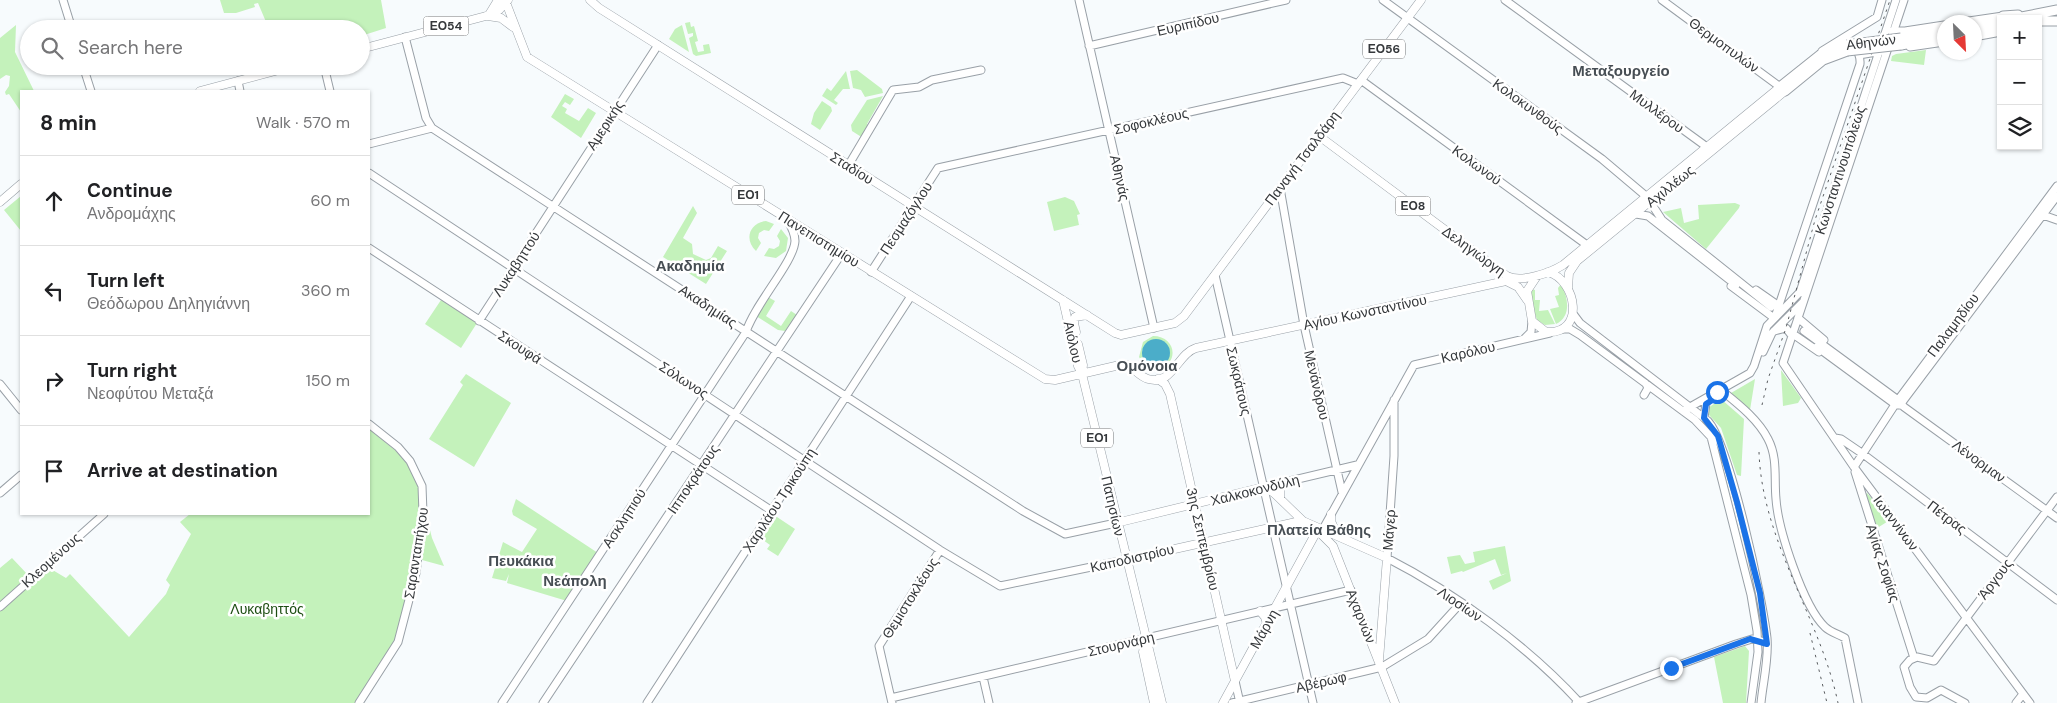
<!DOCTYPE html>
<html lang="en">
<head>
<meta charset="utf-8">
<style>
  body { margin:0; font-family:"DM Sans",sans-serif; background:#f6f6f6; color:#202124 }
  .controls { position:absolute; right:15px; top:15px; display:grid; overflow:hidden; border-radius:0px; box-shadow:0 1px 4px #0004 }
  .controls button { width:45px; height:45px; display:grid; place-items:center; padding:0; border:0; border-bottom:1px solid #e0e0e0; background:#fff; color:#202124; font:25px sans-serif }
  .compass { position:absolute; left:1937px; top:15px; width:45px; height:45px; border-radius:50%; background:#fff; box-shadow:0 1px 4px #0004; rotate:156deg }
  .stop { position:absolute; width:15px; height:15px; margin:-11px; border:4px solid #1a73e8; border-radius:50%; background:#fff }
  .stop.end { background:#1a73e8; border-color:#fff; box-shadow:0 1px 5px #0008 }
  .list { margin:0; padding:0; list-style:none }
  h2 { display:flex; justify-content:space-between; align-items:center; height:65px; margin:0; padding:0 20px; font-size:21px }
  h2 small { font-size:16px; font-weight:400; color:#757577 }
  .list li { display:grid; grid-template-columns:32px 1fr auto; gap:15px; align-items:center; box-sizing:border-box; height:90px; padding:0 20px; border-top:1px solid #e0e0e0 }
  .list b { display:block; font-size:19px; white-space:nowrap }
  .list p { margin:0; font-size:16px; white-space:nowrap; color:#757577 }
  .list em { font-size:16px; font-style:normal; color:#757577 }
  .icon { flex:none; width:28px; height:28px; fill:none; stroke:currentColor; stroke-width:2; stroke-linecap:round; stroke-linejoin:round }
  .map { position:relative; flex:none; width:2057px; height:703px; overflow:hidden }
  .search { position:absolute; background:#fff; box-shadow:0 1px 4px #0004; left:20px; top:20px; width:350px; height:55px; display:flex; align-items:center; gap:12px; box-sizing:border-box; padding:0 18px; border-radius:28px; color:#757577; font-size:19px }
  .panel { position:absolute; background:#fff; box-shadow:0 1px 4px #0004; left:20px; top:90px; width:350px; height:425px; border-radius:0px }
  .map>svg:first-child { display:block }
  .green { fill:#c4f2bb; fill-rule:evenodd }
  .water { fill:#4badc9 }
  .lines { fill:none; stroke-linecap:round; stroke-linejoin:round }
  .secondary-tunnel { stroke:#d0d4d6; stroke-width:7; stroke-dasharray:7 3.5; stroke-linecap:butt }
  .secondary-casing { stroke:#99a0a7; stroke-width:9 }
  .primary-casing { stroke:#99a0a7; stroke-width:9 }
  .highway-casing { stroke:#99a0a7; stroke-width:11 }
  .secondary { stroke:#fff; stroke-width:7 }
  .primary { stroke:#fff; stroke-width:8 }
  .highway { stroke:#fff; stroke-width:9 }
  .rail { stroke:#595c5f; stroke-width:1; stroke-dasharray:2.5 5; stroke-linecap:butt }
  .highway-bridge-casing { stroke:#99a0a7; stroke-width:11; stroke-linecap:butt }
  .highway-bridge { stroke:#fff; stroke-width:9 }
  .route { stroke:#1a73e8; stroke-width:6 }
  .labels { text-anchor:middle; stroke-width:5; stroke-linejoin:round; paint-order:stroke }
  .shield { fill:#fff; stroke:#727476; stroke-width:1 }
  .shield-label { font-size:12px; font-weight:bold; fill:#35383b }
  .street-label { font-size:14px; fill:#35383b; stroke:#fff }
  .park-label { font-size:14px; fill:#1d4e12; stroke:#fff }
  .neighbourhood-label { font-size:15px; font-weight:bold; fill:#474e54; stroke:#fff }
</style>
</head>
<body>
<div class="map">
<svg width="2057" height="703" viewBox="0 0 2057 703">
  <rect width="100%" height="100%" fill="#f7fbfd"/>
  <!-- green -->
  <path class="green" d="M220,0H381L386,28L361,36V29H269L258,3L254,4L255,7L236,13H224Z
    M690,22L691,27L694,26L698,41L695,42L698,52L704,51L703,45L709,44L711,53L696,56L693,54L689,38L693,36V33L688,34L685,23Z
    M16,25L15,52L34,91H21V112L9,94L6,95L5,92L9,86L10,76L6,75L0,79V38Z
    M682,25L689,52L669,39L675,29Z
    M1926,50L1924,65L1891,61L1892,56L1896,54Z
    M857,70L882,89L883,93L865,97L861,90L853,88L850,71Z
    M846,71L850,89H843L834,100L838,103L836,105L822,96L827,88L831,91Z
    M565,94L574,99L570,105L565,102L562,106L567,109L565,113L579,121L588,108L596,113L581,138L551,117Z
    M883,96L867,124L870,126L863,138L852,131L851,125L867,100Z
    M822,101L831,107L832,111L820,130L811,124L814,113Z
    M21,196V231L4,210Z
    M1065,197L1074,201L1080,214L1077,215L1079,225L1083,224L1054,231L1047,202Z
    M1735,203L1740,205L1739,208L1706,249L1663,212L1681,208L1684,223L1699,219L1698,205Z
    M693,206L697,213L683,238L692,244L693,254L706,260L711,258L718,246L727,251L706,284L663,257Z
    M766,221L774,224L769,231L764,230L759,233L758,238L761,243L756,251C744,240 749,223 766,221Z
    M781,229L788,238L786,251L776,258L764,256L769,248L774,249L779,246L780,241L777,236Z
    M1561,284C1568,297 1572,316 1556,324L1550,309L1559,307L1555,296L1559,295L1558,288Z
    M1531,289L1535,290V300H1540L1539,311L1548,310L1555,324L1545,325L1537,320L1529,296Z
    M768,297L775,301L766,316L781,326L791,311L797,315L785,331L778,330L756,316Z
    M441,300L477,323L461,348L425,324Z
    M1153,336C1175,336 1180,361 1160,370L1145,366L1139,357L1143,342ZM1151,340L1164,342L1170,354L1148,364L1143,358L1142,350Z
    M1781,370L1801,398L1798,403L1783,406Z
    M466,374L511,403L474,467L429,439L463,385L460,382Z
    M1755,379L1750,410L1731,393Z
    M1721,399L1744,419L1741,476L1737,475L1721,428L1709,415L1708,408Z
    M369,429L406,459L418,484L421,503L412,583L393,646L356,703H0V610L46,566L66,578L70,574L129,637L166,594L170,585L166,580L191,534L180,522L190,514H369Z
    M1867,493L1890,520L1874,530L1865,494Z
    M516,499L598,553L567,601L507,583L509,574L506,581L492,578L503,542L522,552L537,529L513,515L512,511Z
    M774,515L795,529L778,556L767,549L770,545L759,537Z
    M427,518L432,538L444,566L422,560Z
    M1505,546L1511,581L1493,590L1489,581L1507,573L1501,575L1495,559L1463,572L1462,571L1451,574L1447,557L1460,555L1465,564L1475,562L1473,552Z
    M12,558L29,576L0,604V568Z
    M1745,646L1749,651L1746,703H1723L1714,657Z"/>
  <!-- water -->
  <path class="water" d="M1142 353a14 14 0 1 1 28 0a14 14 0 1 1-28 0Z"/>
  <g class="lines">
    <!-- secondary-tunnel -->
    <path class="secondary-tunnel" d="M1773,313L1803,336"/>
    <!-- secondary casing -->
    <g class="secondary-casing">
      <path id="secondary" d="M63,0L72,29
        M1079,0L1154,328
        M1383,0L1602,159L1647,197L1662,220L1771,307
        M1505,0L1711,150
        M1662,0L1783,89
        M1904,0L1783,363L1854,467L2030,703
        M1962,22L2003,16
        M1892,31H1905L1944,25
        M405,37L426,118L432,128L1023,511L1065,534L1116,523
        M1974,37L2001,32
        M1089,46L1286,0
        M1910,47L1944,42
        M1822,51L1877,17L1882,0
        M1859,55L1882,51
        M83,66L91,91
        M324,66L330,91
        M1361,80L1591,248
        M238,81L240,91
        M369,144L432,128
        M848,166L893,90L919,87L932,80L981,70
        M369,173L940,550L1000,586L1125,560
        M1280,188L1304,325L1342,492
        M1636,214L1648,216L1736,285
        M2040,214L2057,220
        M369,248L772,511
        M871,272L938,168L1343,78L1358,84
        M1215,275L1313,703
        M1731,286L1774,318
        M1756,290L1779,306
        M1574,315L1580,323L1708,421C1730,445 1763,601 1767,638C1769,659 1763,682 1761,703
        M1775,317L1860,64C1861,50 1852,45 1840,40
        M1798,318L1824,340
        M479,321L658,45
        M1563,329H1570L1580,335L1695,420L1711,437L1751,595L1757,631L1758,652L1751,703
        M1774,331L1786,328L1792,336
        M1804,331L1898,400L1904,407L2057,518
        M1793,334L1819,352
        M1525,338L1531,332L1532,321
        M1817,347L1896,405H1900
        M1763,352L1772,333L1802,303
        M0,384L21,410
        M1721,390C1737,403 1758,419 1768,439C1778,458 1774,479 1776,499C1778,529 1803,606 1825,627C1830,632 1838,634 1845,638L1858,703
        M1644,395L1648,388L1646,384
        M1394,400V456L1387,558C1455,593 1528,646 1580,703
        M1900,405L2057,196
        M1683,411L1750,373L1754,366L1767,326L1800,292L1896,0
        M1704,418L1706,403
        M1835,438L1841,439L1863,454L2057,600
        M1854,467L1898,400L2057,186
        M1855,472L1914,658
        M1264,487L1357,465
        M0,493L21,475
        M1323,529L1414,365L1550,333
        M0,607L104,514
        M983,677L989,703
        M1235,681L1240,703
        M891,698L1351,590
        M359,703L398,642L416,573L423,513L422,486L410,461L398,447L369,424
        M502,703L746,332C754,305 794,262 795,241C795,233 791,226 787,219
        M543,703L842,253
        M647,703L911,296
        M892,703L879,646L940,550
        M1232,703L1382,667L1428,639L1459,605L1462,604
        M1576,703L1736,644L1752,639L1761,641
        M1965,703L1941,690L1927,698L1916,697L1910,687L1904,667L1910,660L1917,657L1934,661L2057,497
        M2016,703L2023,694"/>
    </g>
    <!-- primary casing -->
    <g class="primary-casing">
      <path id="primary" d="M505,0L527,57L1045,379L1055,380L1124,364C1133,366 1138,376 1148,379C1173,386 1177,354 1196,348L1506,281L1518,287L1527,300
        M590,0L599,8L1115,333L1121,335L1175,323L1184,316L1421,0
        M490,13L498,0
        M488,16L501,18L513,27
        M361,49L486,16L499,10L508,0
        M200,91L294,66
        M1319,136L1507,276C1521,283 1550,273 1563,265L1780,87
        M0,202L21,184
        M1537,276L1527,291L1532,321L1546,332C1586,335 1577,280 1548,272
        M1568,288L1569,273L1577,261L1785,91
        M1063,300L1078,366L1082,374L1162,703
        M1076,332L1074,323L1075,317L1087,315
        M1078,344L1083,365L1082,374
        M1158,379L1165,384L1170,394L1235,681
        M1280,498V489L1283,483
        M1331,514V521L1337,535
        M1116,523L1264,487L1274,493L1303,521L1387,558L1379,660
        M1125,560L1296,522L1321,534L1333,546L1395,703
        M1260,611L1265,617L1267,624
        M1145,641L1143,652L1154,703
        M1223,703L1318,529"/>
    </g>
    <!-- highway casing -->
    <g class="highway-casing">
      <path id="highway" d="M2003,16L2018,15
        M2011,19L2057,10
        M2038,21H2057
        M1974,26L2001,21
        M1974,32L2001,27
        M1901,38L1944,31
        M1901,45L1944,37
        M1780,87L1820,55L1847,45
        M1785,91L1823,60L1847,51"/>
    </g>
    <!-- secondary -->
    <use href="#secondary" class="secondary"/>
    <!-- primary -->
    <use href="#primary" class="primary"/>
    <!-- highway -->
    <use href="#highway" class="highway"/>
    <!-- rail -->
    <path class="rail" d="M1762,405L1768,379L1786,328L1815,220L1890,0
      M1759,452C1762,542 1820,617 1838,703
      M1810,633L1827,703"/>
    <!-- highway-bridge casing -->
    <g class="highway-bridge-casing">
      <path id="highway-bridge" d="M1847,45L1901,38
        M1847,51L1901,45"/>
    </g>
    <!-- highway-bridge -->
    <use href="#highway-bridge" class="highway-bridge"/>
  </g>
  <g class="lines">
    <!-- route -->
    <path class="route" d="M1671,668L1750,639L1767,644L1760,593L1737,502L1718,436L1704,418L1706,404L1720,395L1717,392"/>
  </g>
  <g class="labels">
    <!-- shield labels -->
    <g class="shield">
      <rect x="423.5" y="16.5" width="45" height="19" rx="4"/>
      <rect x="1363" y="39.5" width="42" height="19" rx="4"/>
      <rect x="732" y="185.5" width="32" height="19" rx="4"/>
      <rect x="1395.5" y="196.5" width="35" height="19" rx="4"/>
      <rect x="1081" y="428.5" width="32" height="19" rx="4"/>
    </g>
    <g class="shield-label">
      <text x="446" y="30">ΕΟ54</text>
      <text x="1384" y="53">ΕΟ56</text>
      <text x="748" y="199">ΕΟ1</text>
      <text x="1413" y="210">ΕΟ8</text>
      <text x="1097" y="442">ΕΟ1</text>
    </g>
    <!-- street labels -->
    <g class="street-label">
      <text transform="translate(1188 24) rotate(-13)" y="5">Ευριπίδου</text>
      <text transform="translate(1871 42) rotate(-7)" y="5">Αθηνών</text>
      <text transform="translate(1724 45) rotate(36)" y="5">Θερμοπυλών</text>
      <text transform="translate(1528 106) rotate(36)" y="5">Κολοκυνθούς</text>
      <text transform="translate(1657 111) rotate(36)" y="5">Μυλλέρου</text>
      <text transform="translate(1151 121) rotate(-13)" y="5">Σοφοκλέους</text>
      <text transform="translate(605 125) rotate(-57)" y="5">Αμερικής</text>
      <text transform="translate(1302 158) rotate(-53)" y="5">Παναγή Τσαλδάρη</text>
      <text transform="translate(1477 165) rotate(36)" y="5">Κολωνού</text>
      <text transform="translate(852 168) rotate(32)" y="5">Σταδίου</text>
      <text transform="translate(1840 170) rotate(-72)" y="5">Κωνσταντινουπόλεως</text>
      <text transform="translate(1120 178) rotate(77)" y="5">Αθηνάς</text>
      <text transform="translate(1670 186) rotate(-39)" y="5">Αχιλλέως</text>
      <text transform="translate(906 218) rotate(-57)" y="5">Πεσμαζόγλου</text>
      <text transform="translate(819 239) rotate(32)" y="5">Πανεπιστημίου</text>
      <text transform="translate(1474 251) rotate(36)" y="5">Δεληγιώργη</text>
      <text transform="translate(516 264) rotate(-57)" y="5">Λυκαβηττού</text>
      <text transform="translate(708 306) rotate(33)" y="5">Ακαδημίας</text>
      <text transform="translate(1365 312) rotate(-12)" y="5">Αγίου Κωνσταντίνου</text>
      <text transform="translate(1953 325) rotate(-53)" y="5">Παλαμηδίου</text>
      <text transform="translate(1073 342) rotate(77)" y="5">Αιόλου</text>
      <text transform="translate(520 347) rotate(33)" y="5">Σκουφά</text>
      <text transform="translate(1468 352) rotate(-13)" y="5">Καρόλου</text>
      <text transform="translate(684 380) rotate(33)" y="5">Σόλωνος</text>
      <text transform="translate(1239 381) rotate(77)" y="5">Σωκράτους</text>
      <text transform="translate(1317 385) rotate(77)" y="5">Μενάνδρου</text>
      <text transform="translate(1979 461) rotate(36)" y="5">Λένορμαν</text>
      <text transform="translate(693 479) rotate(-56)" y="5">Ιπποκράτους</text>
      <text transform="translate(1255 490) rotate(-14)" y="5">Χαλκοκονδύλη</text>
      <text transform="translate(779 500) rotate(-57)" y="5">Χαριλάου Τρικούπη</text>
      <text transform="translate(1113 506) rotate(77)" y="5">Πατησίων</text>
      <text transform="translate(1947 517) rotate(37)" y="5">Πέτρας</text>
      <text transform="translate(624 518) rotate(-57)" y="5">Ασκληπιού</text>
      <text transform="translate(1896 523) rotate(53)" y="5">Ιωαννίνων</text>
      <text transform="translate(1389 530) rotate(-86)" y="5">Μάγερ</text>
      <text transform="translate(1203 539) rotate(77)" y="5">3ης Σεπτεμβρίου</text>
      <text transform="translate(416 553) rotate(-81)" y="5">Σαρανταπήχου</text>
      <text transform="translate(1132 558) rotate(-13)" y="5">Καποδιστρίου</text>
      <text transform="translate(51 560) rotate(-42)" y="5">Κλεομένους</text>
      <text transform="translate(1883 563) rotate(72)" y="5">Αγίας Σοφίας</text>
      <text transform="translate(1995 579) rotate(-53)" y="5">Άργους</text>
      <text transform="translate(910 598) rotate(-58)" y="5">Θεμιστοκλέους</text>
      <text transform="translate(1460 604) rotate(34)" y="5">Λιοσίων</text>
      <text transform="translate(1361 616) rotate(68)" y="5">Αχαρνών</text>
      <text transform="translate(1264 629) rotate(-61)" y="5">Μάρνη</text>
      <text transform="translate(1121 644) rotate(-13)" y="5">Στουρνάρη</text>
      <text transform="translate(1321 682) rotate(-13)" y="5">Αβέρωφ</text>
    </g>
    <!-- park labels -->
    <g class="park-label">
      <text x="267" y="614">Λυκαβηττός</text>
    </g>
    <!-- neighbourhood labels -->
    <g class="neighbourhood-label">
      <text x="1621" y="76">Μεταξουργείο</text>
      <text x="690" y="271">Ακαδημία</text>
      <text x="1147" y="371">Ομόνοια</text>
      <text x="1319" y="535">Πλατεία Βάθης</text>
      <text x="521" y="566">Πευκάκια</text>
      <text x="575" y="586">Νεάπολη</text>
    </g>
  </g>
</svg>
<div class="controls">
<button>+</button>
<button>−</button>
<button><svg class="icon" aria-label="layers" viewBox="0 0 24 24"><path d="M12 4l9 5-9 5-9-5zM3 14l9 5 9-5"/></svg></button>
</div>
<svg class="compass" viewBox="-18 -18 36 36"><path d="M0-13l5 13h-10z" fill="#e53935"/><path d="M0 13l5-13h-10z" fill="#757577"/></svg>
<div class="stop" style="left:1717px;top:392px"></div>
<div class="stop end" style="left:1671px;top:668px"></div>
<div class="search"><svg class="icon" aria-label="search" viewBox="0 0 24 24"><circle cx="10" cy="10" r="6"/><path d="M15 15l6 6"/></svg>Search here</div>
<section class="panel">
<h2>8 min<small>Walk · 570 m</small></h2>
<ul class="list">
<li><svg class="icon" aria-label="ahead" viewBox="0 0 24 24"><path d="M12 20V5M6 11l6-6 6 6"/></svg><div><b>Continue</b><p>Ανδρομάχης</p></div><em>60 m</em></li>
<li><svg class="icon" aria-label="left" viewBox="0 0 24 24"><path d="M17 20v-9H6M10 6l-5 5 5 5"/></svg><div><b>Turn left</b><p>Θεόδωρου Δηληγιάννη</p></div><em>360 m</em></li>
<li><svg class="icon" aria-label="right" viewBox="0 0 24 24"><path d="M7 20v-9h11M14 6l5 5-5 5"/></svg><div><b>Turn right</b><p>Νεοφύτου Μεταξά</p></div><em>150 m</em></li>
<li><svg class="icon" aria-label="arrive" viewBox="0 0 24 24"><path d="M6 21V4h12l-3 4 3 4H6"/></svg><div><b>Arrive at destination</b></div></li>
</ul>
</section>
</div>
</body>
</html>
